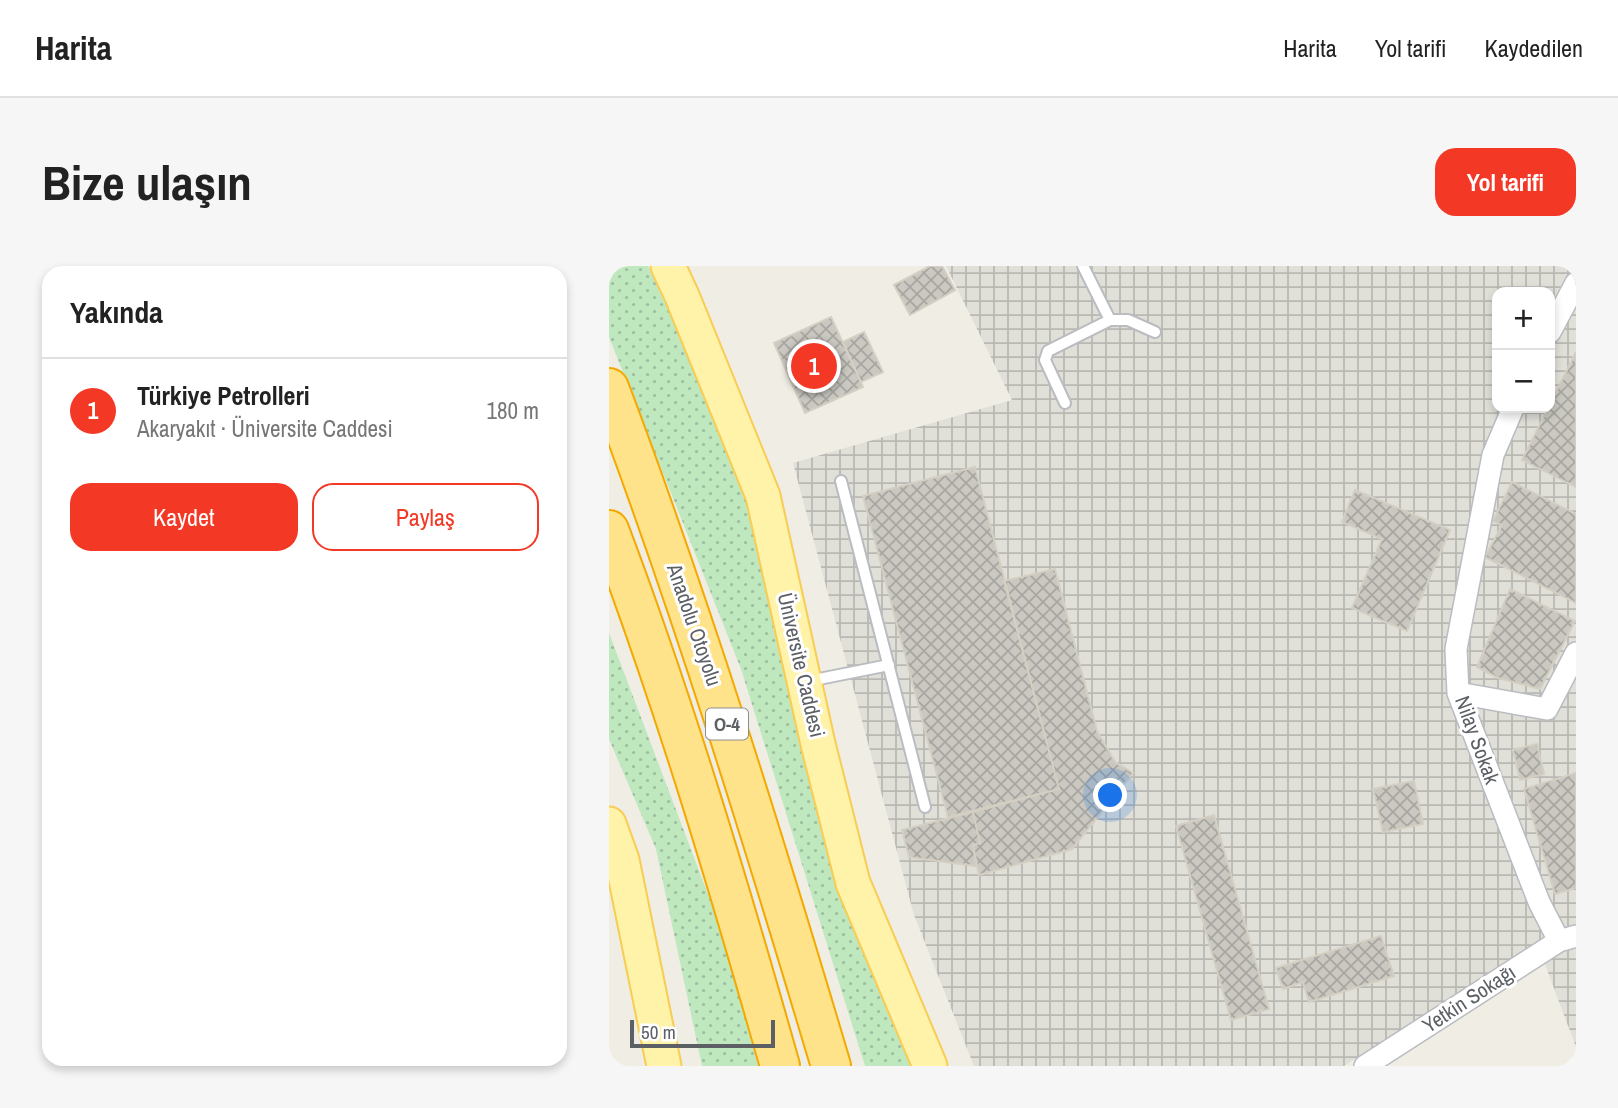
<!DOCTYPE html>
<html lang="tr">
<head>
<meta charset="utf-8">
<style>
  body { margin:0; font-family:"Archivo Narrow",sans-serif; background:#f6f6f6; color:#222 }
  .controls { position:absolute; right:21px; top:21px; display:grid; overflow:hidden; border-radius:14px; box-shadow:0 4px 10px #0003 }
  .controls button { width:63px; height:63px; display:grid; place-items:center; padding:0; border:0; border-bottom:2px solid #e0e0e0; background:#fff; color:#222; font:35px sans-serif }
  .scale { position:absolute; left:21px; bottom:18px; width:145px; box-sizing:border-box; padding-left:7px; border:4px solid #5c6065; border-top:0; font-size:19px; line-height:24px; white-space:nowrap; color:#5c6065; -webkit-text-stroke:5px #fff; paint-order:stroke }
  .you { position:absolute; left:502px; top:530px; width:24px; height:24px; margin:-18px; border:5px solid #fff; border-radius:50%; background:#1a73e8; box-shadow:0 0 0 10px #1a73e833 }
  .badge { display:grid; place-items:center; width:46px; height:46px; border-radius:50%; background:#f33826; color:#fff; font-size:23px; font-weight:700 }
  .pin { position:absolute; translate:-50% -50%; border:4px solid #fff; box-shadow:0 2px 7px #0006 }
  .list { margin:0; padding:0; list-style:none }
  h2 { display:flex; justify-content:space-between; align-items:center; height:91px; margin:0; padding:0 28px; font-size:30px }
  h2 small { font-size:23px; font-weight:400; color:#767676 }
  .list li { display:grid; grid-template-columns:46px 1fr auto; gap:21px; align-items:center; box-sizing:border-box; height:105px; padding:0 28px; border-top:2px solid #e0e0e0 }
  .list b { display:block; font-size:26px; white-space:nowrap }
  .list p { margin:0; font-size:23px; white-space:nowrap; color:#767676 }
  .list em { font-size:23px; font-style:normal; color:#767676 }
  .actions { display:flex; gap:14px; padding:21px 28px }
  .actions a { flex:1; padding:16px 0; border:2px solid #f33826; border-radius:21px; text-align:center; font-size:24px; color:#f33826 }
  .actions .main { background:#f33826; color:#fff }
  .map { position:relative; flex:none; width:967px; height:800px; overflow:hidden; border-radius:21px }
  header { display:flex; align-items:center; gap:42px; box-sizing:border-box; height:98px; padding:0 35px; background:#fff; border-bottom:2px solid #e0e0e0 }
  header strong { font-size:33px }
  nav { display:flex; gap:38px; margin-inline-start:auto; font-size:24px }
  .intro { display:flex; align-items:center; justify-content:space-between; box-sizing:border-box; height:168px; padding:0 42px }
  h1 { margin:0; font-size:49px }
  .button { padding:18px 32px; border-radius:21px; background:#f33826; color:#fff; font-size:24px; font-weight:700 }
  main { display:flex; gap:42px; padding:0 42px }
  aside { flex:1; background:#fff; border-radius:21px; box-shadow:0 4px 10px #0003 }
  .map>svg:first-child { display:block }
  .industrial { fill:url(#industrial-grid); fill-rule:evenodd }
  .grass { fill:url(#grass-dots) }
  .building { fill:url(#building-cross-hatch); stroke:#d4cfc2; stroke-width:2 }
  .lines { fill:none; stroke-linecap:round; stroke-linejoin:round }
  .lane-casing { stroke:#b9bcc1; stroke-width:14 }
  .street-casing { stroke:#b9bcc1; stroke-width:24 }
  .primary-casing { stroke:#f9cc53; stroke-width:37 }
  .highway-casing { stroke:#f3a900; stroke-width:42 }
  .lane { stroke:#fff; stroke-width:10 }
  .street { stroke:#fff; stroke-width:21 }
  .primary { stroke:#fff2a9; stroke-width:33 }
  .highway { stroke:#ffe38b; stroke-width:38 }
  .labels { text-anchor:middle; stroke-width:6; stroke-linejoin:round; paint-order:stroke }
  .shield { fill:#fff; stroke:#8d9093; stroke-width:2 }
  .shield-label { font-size:19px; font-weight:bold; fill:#5c6065 }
  .street-label { font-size:21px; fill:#5c6065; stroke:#fff }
</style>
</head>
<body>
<header>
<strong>Harita</strong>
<nav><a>Harita</a><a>Yol tarifi</a><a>Kaydedilen</a></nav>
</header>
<div class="intro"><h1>Bize ulaşın</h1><a class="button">Yol tarifi</a></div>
<main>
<aside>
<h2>Yakında<small></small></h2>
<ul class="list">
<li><span class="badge">1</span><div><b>Türkiye Petrolleri</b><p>Akaryakıt · Üniversite Caddesi</p></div><em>180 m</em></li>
</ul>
<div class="actions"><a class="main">Kaydet</a><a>Paylaş</a></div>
</aside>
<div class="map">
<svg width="967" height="800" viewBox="0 0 967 800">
  <defs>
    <pattern id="industrial-grid" width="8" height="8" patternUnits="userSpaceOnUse" patternTransform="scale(1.75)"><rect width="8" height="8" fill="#e0dfd8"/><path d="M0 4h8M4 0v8" fill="none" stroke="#b9b8b3"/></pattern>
    <pattern id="grass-dots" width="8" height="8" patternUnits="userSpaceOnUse" patternTransform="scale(1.75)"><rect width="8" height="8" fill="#bfe8bf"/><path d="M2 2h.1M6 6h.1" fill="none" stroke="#9ebf9f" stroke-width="1.8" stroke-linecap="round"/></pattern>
    <pattern id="building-cross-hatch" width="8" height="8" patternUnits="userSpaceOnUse" patternTransform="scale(1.75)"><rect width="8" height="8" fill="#cac8c1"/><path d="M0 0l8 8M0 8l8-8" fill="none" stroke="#a7a6a0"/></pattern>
  </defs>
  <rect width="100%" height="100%" fill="#efede4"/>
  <!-- industrial -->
  <path class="industrial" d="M337,0H967V781L928,677L735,800H365L305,649L184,197L403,134ZM888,26H941V142H888Z"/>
  <!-- grass -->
  <path class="grass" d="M0,0H39L139,216L305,800H256L132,403L0,71Z
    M0,367L111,660L149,800H93L47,583L0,473Z"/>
  <!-- building -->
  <path class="building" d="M321,0H333L346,24L301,49L285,19Z
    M222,51L254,121L196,147L165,77Z
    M255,66L274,106L252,116L234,76Z
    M967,86V221L913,194Z
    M366,201L450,523L339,551L254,230Z
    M903,216L967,248V337L876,291L893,259L884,255Z
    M746,224L841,264L798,365L743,342L773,273L733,256Z
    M446,303L488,465L506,496L524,507L463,583L370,609L364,579L371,577L364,546L450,523L395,315Z
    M901,323L966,355L931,423L889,412L868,401Z
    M928,478L935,508L911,514L904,484Z
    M967,507V622L946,628L915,523Z
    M805,515L814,558L774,566L764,523Z
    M364,546L371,577L364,579L367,600L300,591L293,564Z
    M605,549L660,743L622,754L567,560Z
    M772,670L785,710L700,736L694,716L674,723L667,702Z"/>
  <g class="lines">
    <!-- lane casing -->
    <g class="lane-casing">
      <path id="lane" d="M474,0L501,54
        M456,137L436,94L439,85L501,54H519L546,66
        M232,215L316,541
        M200,415L280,399"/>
    </g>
    <!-- street casing -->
    <g class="street-casing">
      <path id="street" d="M941,66L967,17
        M904,142L884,189L847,383L849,427L930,636L950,675
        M849,427L938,443L967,387
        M756,800L950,675L967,670"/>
    </g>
    <!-- primary casing -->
    <g class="primary-casing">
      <path id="primary" d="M59,0L73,30L154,230L209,478L244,617L321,800
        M0,558L13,594L55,800"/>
    </g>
    <!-- highway casing -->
    <g class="highway-casing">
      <path id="highway" d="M0,122C84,345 154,572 222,800
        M0,264C66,439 120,620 171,800"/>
    </g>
    <!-- lane -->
    <use href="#lane" class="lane"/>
    <!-- street -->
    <use href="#street" class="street"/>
    <!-- primary -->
    <use href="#primary" class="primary"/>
    <!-- highway -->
    <use href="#highway" class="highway"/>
  </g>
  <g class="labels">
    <!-- shield labels -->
    <rect class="shield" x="97" y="442.5" width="42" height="31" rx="5"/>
    <g class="shield-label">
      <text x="118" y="465">O-4</text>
    </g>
    <!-- street labels -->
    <g class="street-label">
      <text transform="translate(85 359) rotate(71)" y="7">Anadolu Otoyolu</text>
      <text transform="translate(192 399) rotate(77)" y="7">Üniversite Caddesi</text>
      <text transform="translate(868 474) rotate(70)" y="7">Nilay Sokak</text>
      <text transform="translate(860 733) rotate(-33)" y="7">Yetkin Sokağı</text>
    </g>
  </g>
</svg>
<div class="controls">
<button>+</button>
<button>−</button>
</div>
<div class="scale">50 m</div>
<div class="you"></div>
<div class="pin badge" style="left:205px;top:100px">1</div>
</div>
</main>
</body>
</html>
